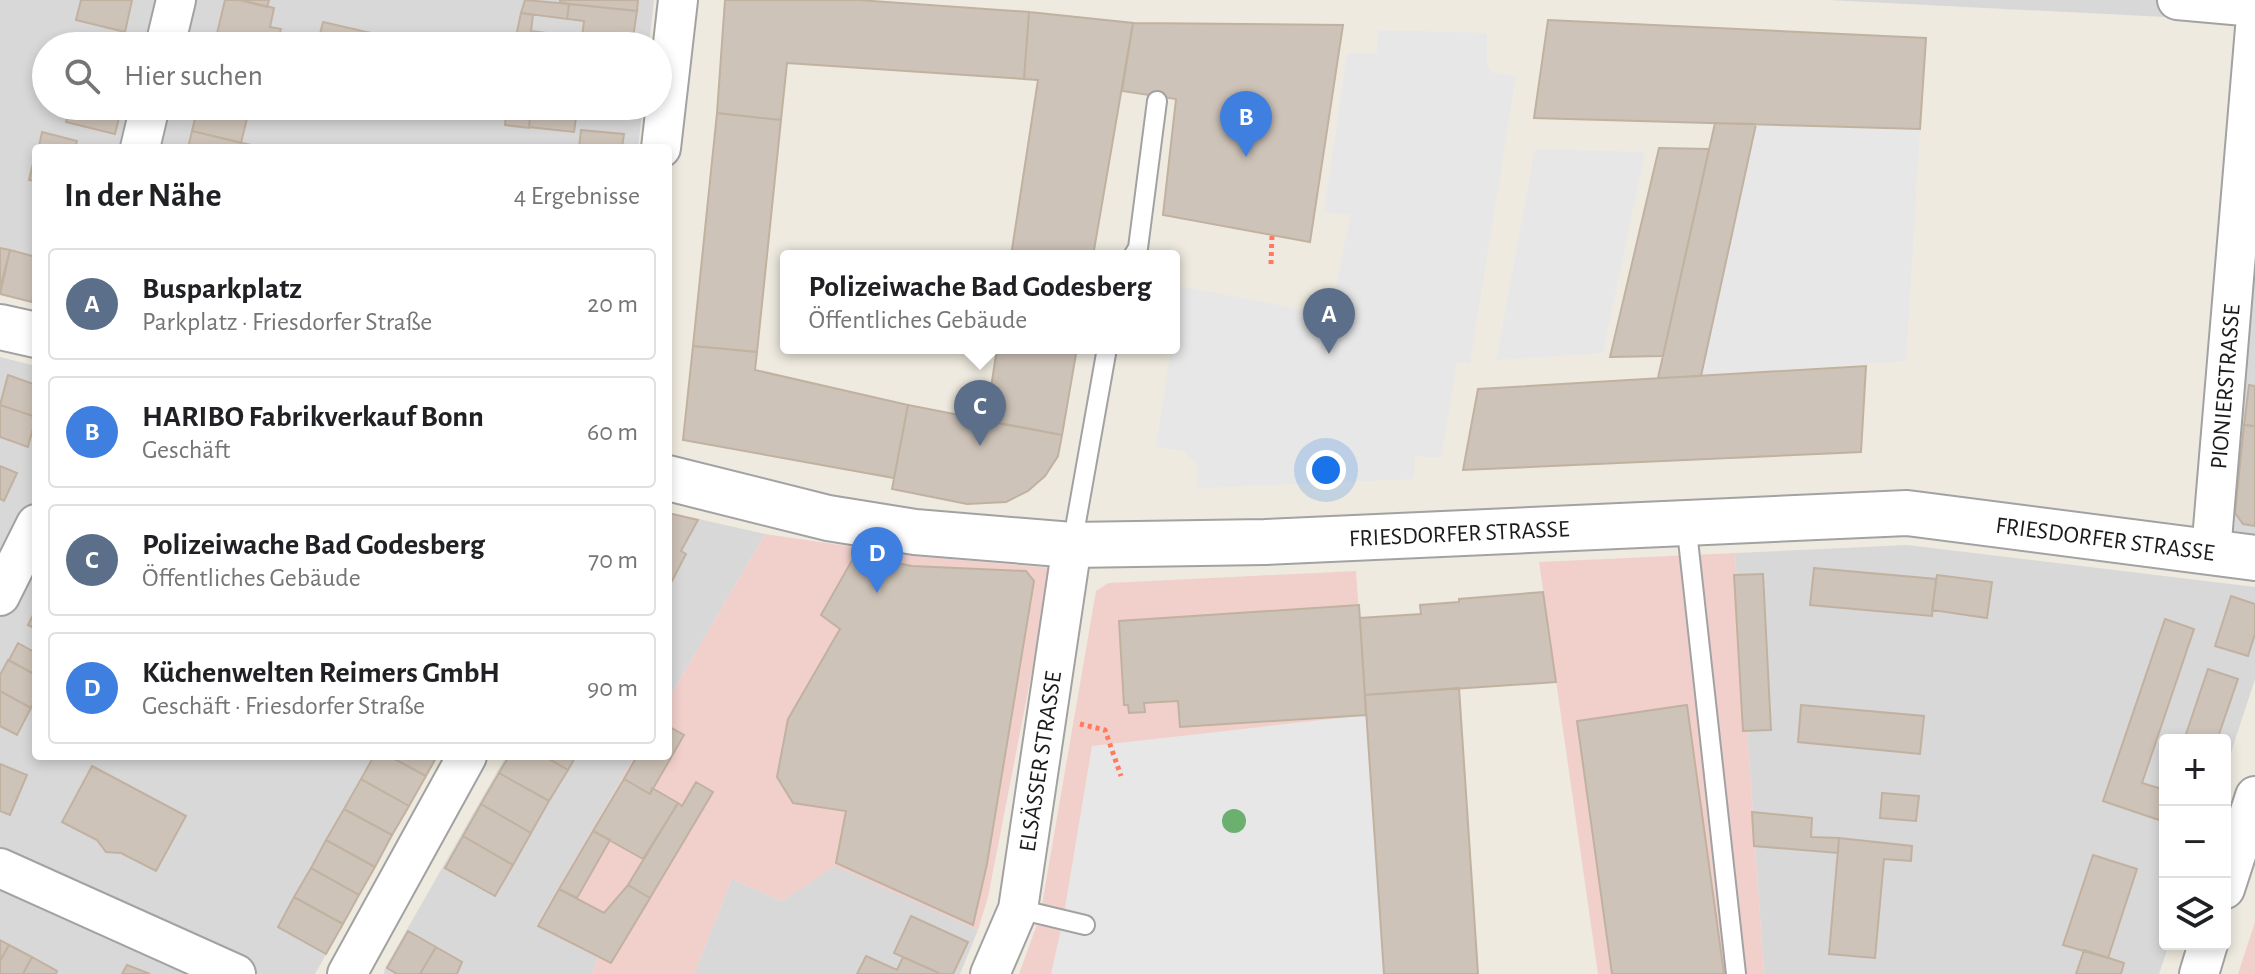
<!DOCTYPE html>
<html lang="de">
<head>
<meta charset="utf-8">
<style>
  body { margin:0; font-family:"Alegreya Sans",sans-serif; background:#f6f6f6; color:#202124 }
  .controls { position:absolute; right:24px; bottom:24px; display:grid; overflow:hidden; border-radius:8px; box-shadow:0 4px 12px #0003 }
  .controls button { width:72px; height:72px; display:grid; place-items:center; padding:0; border:0; border-bottom:2px solid #e0e0e0; background:#fff; color:#202124; font:40px sans-serif }
  .you { position:absolute; left:1326px; top:470px; width:28px; height:28px; margin:-20px; border:6px solid #fff; border-radius:50%; background:#1a73e8; box-shadow:0 0 0 12px #1a73e833 }
  .badge { display:grid; place-items:center; width:52px; height:52px; border-radius:50%; background:#2563eb; color:#fff; font-size:26px; font-weight:700 }
  .pin { position:absolute; translate:-50% -66px; filter:drop-shadow(0 2px 4px #0008) }
  .pin::after { content:''; position:absolute; top:42px; width:28px; height:24px; background:inherit; clip-path:polygon(0 0,100% 0,50% 100%) }
  .popup { position:absolute; left:780px; top:250px; width:400px; height:104px; box-sizing:border-box; display:grid; place-content:center; border-radius:8px; background:#fff; filter:drop-shadow(0 2px 6px #0005); font-size:26px; white-space:nowrap; color:#757577 }
  .popup b { font-size:30px; color:#202124 }
  .popup::after { content:''; position:absolute; left:50%; top:100%; margin-left:-16px; border:16px solid transparent; border-top-color:#fff }
  .list { margin:0; padding:0; list-style:none }
  h2 { display:flex; justify-content:space-between; align-items:center; height:104px; margin:0; padding:0 32px; font-size:34px }
  h2 small { font-size:26px; font-weight:400; color:#757577 }
  .list li { display:grid; grid-template-columns:52px 1fr auto; gap:24px; align-items:center; box-sizing:border-box; height:112px; margin:0 16px 16px; padding:0 16px; border:2px solid #e0e0e0; border-radius:8px }
  .list b { display:block; font-size:30px; white-space:nowrap }
  .list p { margin:0; font-size:26px; white-space:nowrap; color:#757577 }
  .list em { font-size:26px; font-style:normal; color:#757577 }
  .icon { flex:none; width:44px; height:44px; fill:none; stroke:currentColor; stroke-width:2; stroke-linecap:round; stroke-linejoin:round }
  .map { position:relative; flex:none; width:2255px; height:974px; overflow:hidden }
  .search { position:absolute; background:#fff; box-shadow:0 4px 12px #0003; left:32px; top:32px; width:640px; height:88px; display:flex; align-items:center; gap:20px; box-sizing:border-box; padding:0 28px; border-radius:44px; color:#757577; font-size:30px }
  .panel { position:absolute; background:#fff; box-shadow:0 4px 12px #0003; left:32px; top:144px; width:640px; height:616px; border-radius:8px }
  .map>svg:first-child { display:block }
  .residential { fill:#d9d8d8 }
  .commercial { fill:#f1d0cc }
  .parking { fill:#e7e7e7 }
  .building { fill:#cec3b8; stroke:#c1b1a0; stroke-width:2 }
  .lines { fill:none; stroke-linecap:round; stroke-linejoin:round }
  .service-casing { stroke:#a2a2a2; stroke-width:22 }
  .minor-casing { stroke:#a2a2a2; stroke-width:42 }
  .tertiary-casing { stroke:#a2a2a2; stroke-width:48 }
  .path { stroke:#ff7a5f; stroke-width:5; stroke-dasharray:4 4; stroke-linecap:butt }
  .service { stroke:#fff; stroke-width:18 }
  .minor { stroke:#fff; stroke-width:38 }
  .tertiary { stroke:#fff; stroke-width:44 }
  .tree { fill:#6cb070 }
  .labels { text-anchor:middle; stroke-width:8; stroke-linejoin:round; paint-order:stroke }
  .street-label { font-size:24px; fill:#1b1b1b; stroke:#fff }
</style>
</head>
<body>
<div class="map">
<svg width="2255" height="974" viewBox="0 0 2255 974">
  <rect width="100%" height="100%" fill="#eeeadf"/>
  <!-- residential -->
  <path class="residential" d="M0,0H654L649,46H46V106H643L638,148H36V302L0,294Z
    M1828,0H2255V538L2199,533L2244,21Z
    M0,357L36,366V756H438L315,974H0Z
    M668,512L765,534L668,700Z
    M1907,545L2255,587V679L2225,771V740H2165V944H2169L2159,974H1764L1735,553Z
    M506,756H635L536,926L598,958L592,974H384L385,968Z
    M835,865L978,930L960,974H694L732,879L782,901Z"/>
  <!-- commercial -->
  <path class="commercial" d="M765,534L916,556L1052,568L988,897L978,930L835,866L782,901L732,879L694,974H592L598,958L536,926L635,756H668V700Z
    M1735,553L1764,974H1598L1539,562Z
    M1356,571L1384,974H1019L1040,916L1096,591L1108,583Z
    M2255,922V974H2238Z"/>
  <!-- parking -->
  <path class="parking" d="M1378,30L1487,33V64L1492,72L1516,76L1470,363L1457,362L1441,458L1415,456L1414,479L1198,488L1197,466L1184,451L1156,447L1171,348H1174V328L1180,286L1330,315L1350,215L1324,212L1347,54H1377Z
    M1756,124L1920,129L1906,361L1701,376Z
    M1535,149L1645,152L1603,353L1496,360Z
    M1366,715L1384,974H1051L1063,920L1092,746Z"/>
  <!-- building -->
  <path class="building" d="M81,0H132L125,32L76,20Z
    M225,0H240L274,8L270,27L281,29L276,46H214Z
    M240,0H269L267,7Z
    M525,0L569,4L567,19L521,13Z
    M560,0H638L637,11L569,4L560,2Z
    M725,0H858L1029,12L1024,79L787,63L781,120L717,113Z
    M569,4L637,11L632,44L582,38L584,21L567,19Z
    M1029,12L1133,23L1093,256H1011L1038,80L1024,79Z
    M521,13L533,15L531,31L614,42V46H514Z
    M1548,20L1926,38L1920,129L1534,118Z
    M323,22L371,33L368,46H317Z
    M1133,23L1343,25L1310,242L1163,215L1176,99L1122,91Z
    M70,106H122L115,134L66,122Z
    M198,106H250L241,143L192,131Z
    M494,106H531L529,128L505,125L506,115L493,113Z
    M531,106L577,110L574,132L529,127Z
    M717,113L781,120L757,352L693,346Z
    M1715,123L1756,124L1701,376L1658,378Z
    M581,130L624,134L622,148H579Z
    M192,131L251,145L250,148H188Z
    M42,132L77,141L75,148L39,146Z
    M1659,148L1709,149L1663,356L1610,357Z
    M35,155H36V181L29,180Z
    M0,248L10,250L0,289Z
    M10,250L36,257V284L32,302L0,294Z
    M693,346L757,352L755,370L908,405L894,478L683,440Z
    M997,348H1077L1062,435L986,421Z
    M1866,366L1861,452L1463,470L1478,389Z
    M8,375L36,385V417L0,405Z
    M2249,385L2255,386V426L2244,425Z
    M0,405L36,417L28,447L0,437Z
    M908,405L1062,435L1058,456L1045,476L1028,491L1006,502L967,504L892,489Z
    M2244,425L2255,426V526L2243,524L2235,513Z
    M0,466L17,473L4,501L0,499Z
    M668,513L698,520L681,551L686,554L672,581L668,579Z
    M855,555L912,566L1026,571L1034,581L987,864L973,925L836,863L846,811L793,803L777,777L788,719L840,629L821,615Z
    M1814,568L1936,579L1932,616L1810,605Z
    M1763,574L1771,730L1743,731L1734,575Z
    M1937,575L1992,582L1987,618L1932,610Z
    M1543,592L1556,682L1365,695L1360,618L1421,614L1420,605L1459,602V599Z
    M2231,596L2255,604V634L2248,656L2215,646Z
    M1359,605L1366,715L1180,727L1178,701L1144,703L1145,712L1129,713L1128,705H1124L1119,621Z
    M36,609V629L28,625Z
    M2165,619L2194,629L2142,783L2165,790V822L2103,801Z
    M18,643L36,653V675L9,660Z
    M8,660L36,675V699L31,708L0,691V675Z
    M2208,669L2238,679L2217,740H2184Z
    M1459,688L1478,974H1384L1365,695Z
    M0,691L31,708L17,735L0,726Z
    M1687,705L1724,974H1612L1577,721Z
    M1801,705L1924,716L1920,754L1798,742Z
    M668,726L684,735L650,794L624,779L637,756H668Z
    M374,756H389L426,776L409,806L361,779Z
    M389,756H437L426,776Z
    M509,756H544L568,770L549,801L499,773Z
    M544,756H576L568,770Z
    M0,764L27,775L10,815L0,811Z
    M92,766L186,816L156,871L121,853L106,852L97,840L62,822Z
    M499,773L549,801L531,833L481,804Z
    M361,779L409,806L392,835L344,809Z
    M624,779L650,794L652,788L678,803L643,859L593,831Z
    M696,782L713,792L650,898L628,885L678,803L682,806Z
    M1882,793L1919,796L1916,821L1880,818Z
    M481,804L531,833L513,865L463,836Z
    M344,809L392,835L375,867L326,840Z
    M1752,812L1812,818L1811,837L1839,838L1838,853L1754,846Z
    M593,831L610,840L577,898L559,889Z
    M463,836L513,865L495,896L445,868Z
    M1839,838L1912,846L1911,861L1884,859L1875,958L1829,954Z
    M326,840L375,867L359,895L311,868Z
    M2093,855L2137,869L2108,958L2063,945Z
    M311,868L359,895L343,924L294,897Z
    M628,885L650,898L611,963L538,926L559,889L604,913Z
    M294,897L343,924L326,954L278,927Z
    M911,916L968,942L953,974H941L894,953Z
    M408,931L436,947L420,974H397L387,968Z
    M0,940L9,945L0,961Z
    M9,945L32,957L23,974H0V961Z
    M436,947L462,962L457,974H420Z
    M2084,950L2124,963L2121,974H2076Z
    M866,956L897,970L903,957L941,974H857Z
    M32,957L57,971L56,974H23Z
    M127,965L150,974H122Z"/>
  <g class="lines">
    <!-- service casing -->
    <g class="service-casing">
      <path id="service" d="M1133,256L1138,248L1157,101
        M1686,522L1736,974
        M1072,545L1107,348
        M1018,909L1085,925"/>
    </g>
    <!-- minor casing -->
    <g class="minor-casing">
      <g id="minor">
        <path d="M2177,0L2255,7"/>
        <path d="M165,46L176,0"/>
        <path d="M140,148L150,106"/>
        <path d="M661,148L678,0"/>
        <path id="s1" d="M2211,552L2255,28"/>
        <path d="M0,596L36,524"/>
        <path d="M0,868L236,974"/>
        <path d="M2225,889L2255,796"/>
        <path d="M347,974L467,756"/>
        <path id="s2" d="M990,974L1018,909L1072,545"/>
        <path d="M2199,974L2208,944"/>
      </g>
    </g>
    <!-- tertiary casing -->
    <g class="tertiary-casing">
      <g id="tertiary">
        <path d="M0,327L36,335"/>
        <path id="s3" d="M668,478L828,518L915,532L1072,545L1265,542L1907,513L2255,558"/>
      </g>
    </g>
    <!-- path -->
    <path class="path" d="M1271,264L1272,235
      M1080,724L1105,730L1121,776"/>
    <!-- service -->
    <use href="#service" class="service"/>
    <!-- minor -->
    <use href="#minor" class="minor"/>
    <!-- tertiary -->
    <use href="#tertiary" class="tertiary"/>
  </g>
  <!-- trees -->
  <circle class="tree" cx="1234" cy="821" r="12"/>
  <g class="labels">
    <!-- street labels -->
    <g class="street-label">
      <text dy="8" stroke="none"><textPath href="#s1" startOffset="166">PIONIERSTRASSE</textPath></text>
      <text dy="8" stroke="none"><textPath href="#s3" startOffset="798">FRIESDORFER STRASSE</textPath></text>
      <text dy="8" stroke="none"><textPath href="#s3" startOffset="1446">FRIESDORFER STRASSE</textPath></text>
      <text dy="8" stroke="none"><textPath href="#s2" startOffset="220">ELSÄSSER STRASSE</textPath></text>
    </g>
  </g>
</svg>
<div class="controls">
<button>+</button>
<button>−</button>
<button><svg class="icon" aria-label="layers" viewBox="0 0 24 24"><path d="M12 4l9 5-9 5-9-5zM3 14l9 5 9-5"/></svg></button>
</div>
<div class="you"></div>
<div class="pin badge" style="left:1329px;top:354px;background:#5c6f8a">A</div>
<div class="pin badge" style="left:1246px;top:157px;background:#3f7fe0">B</div>
<div class="pin badge" style="left:980px;top:446px;background:#5c6f8a">C</div>
<div class="popup"><b>Polizeiwache Bad Godesberg</b>Öffentliches Gebäude</div>
<div class="pin badge" style="left:877px;top:593px;background:#3f7fe0">D</div>
<div class="search"><svg class="icon" aria-label="search" viewBox="0 0 24 24"><circle cx="10" cy="10" r="6"/><path d="M15 15l6 6"/></svg>Hier suchen</div>
<section class="panel">
<h2>In der Nähe<small>4 Ergebnisse</small></h2>
<ul class="list">
<li><span class="badge" style="background:#5c6f8a">A</span><div><b>Busparkplatz</b><p>Parkplatz · Friesdorfer Straße</p></div><em>20 m</em></li>
<li><span class="badge" style="background:#3f7fe0">B</span><div><b>HARIBO Fabrikverkauf Bonn</b><p>Geschäft</p></div><em>60 m</em></li>
<li><span class="badge" style="background:#5c6f8a">C</span><div><b>Polizeiwache Bad Godesberg</b><p>Öffentliches Gebäude</p></div><em>70 m</em></li>
<li><span class="badge" style="background:#3f7fe0">D</span><div><b>Küchenwelten Reimers GmbH</b><p>Geschäft · Friesdorfer Straße</p></div><em>90 m</em></li>
</ul>
</section>
</div>
</body>
</html>
